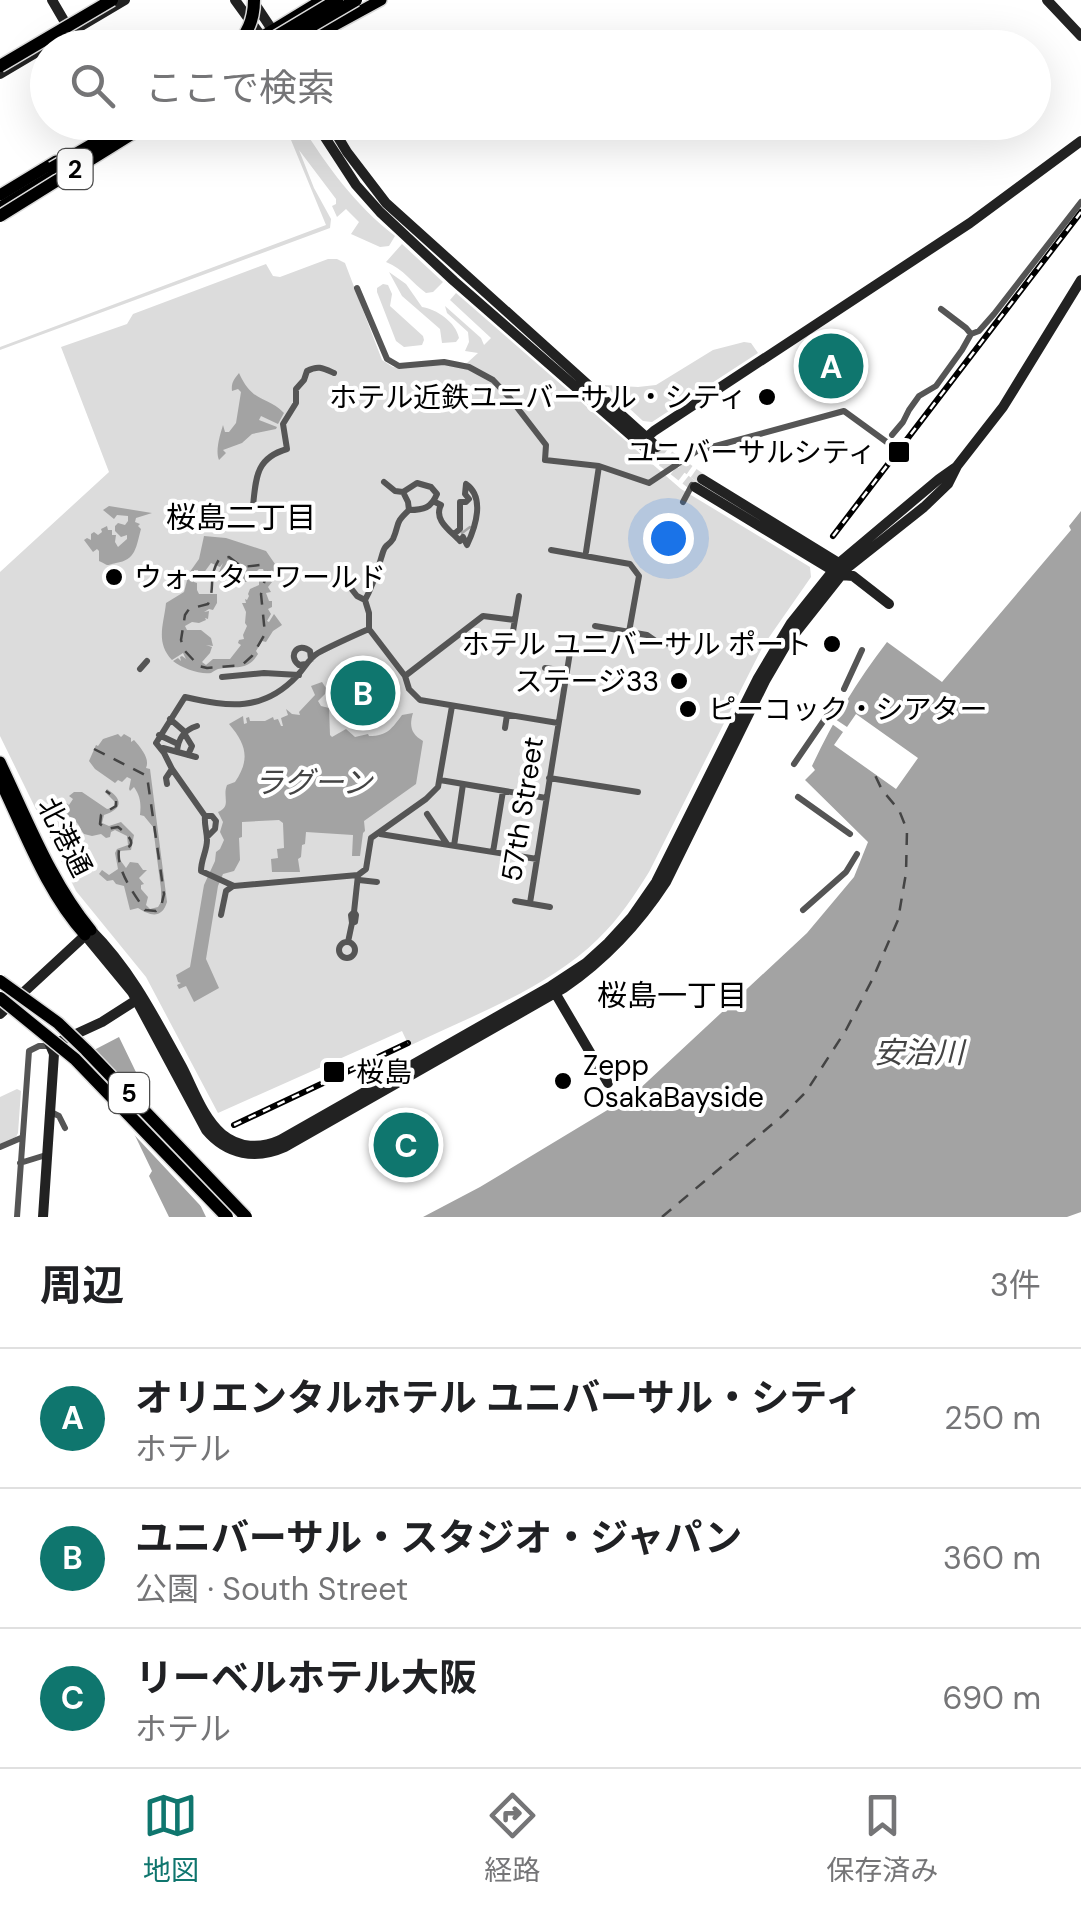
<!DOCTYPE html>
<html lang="ja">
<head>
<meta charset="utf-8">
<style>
  body { margin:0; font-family:"DM Sans","Noto Sans JP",sans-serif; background:#f2f2f2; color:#202124 }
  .you { position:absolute; left:668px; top:538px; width:35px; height:35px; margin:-25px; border:8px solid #fff; border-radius:50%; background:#1a73e8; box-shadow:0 0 0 15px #1a73e833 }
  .badge { display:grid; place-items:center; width:65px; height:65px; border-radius:50%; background:#0f766e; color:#fff; font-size:32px; font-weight:700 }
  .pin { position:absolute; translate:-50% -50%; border:5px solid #fff; box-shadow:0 2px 10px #0006 }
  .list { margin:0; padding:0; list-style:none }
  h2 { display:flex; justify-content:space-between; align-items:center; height:130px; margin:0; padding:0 40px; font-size:42px }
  h2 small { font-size:32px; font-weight:400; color:#757577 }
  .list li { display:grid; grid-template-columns:65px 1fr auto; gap:30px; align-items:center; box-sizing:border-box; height:140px; padding:0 40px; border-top:2px solid #e0e0e0 }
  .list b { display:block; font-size:38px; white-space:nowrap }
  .list p { margin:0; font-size:32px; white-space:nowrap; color:#757577 }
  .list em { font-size:32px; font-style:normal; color:#757577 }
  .icon { flex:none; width:55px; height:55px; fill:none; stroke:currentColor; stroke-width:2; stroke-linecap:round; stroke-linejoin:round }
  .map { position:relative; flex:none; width:1081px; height:1217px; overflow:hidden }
  .search { position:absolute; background:#fff; box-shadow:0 10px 40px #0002; left:30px; right:30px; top:30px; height:110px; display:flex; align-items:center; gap:25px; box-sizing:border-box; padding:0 35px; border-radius:55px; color:#757577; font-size:38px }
  .sheet { height:550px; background:#fff }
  nav { display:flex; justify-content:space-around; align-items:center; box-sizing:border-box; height:140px; border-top:2px solid #e0e0e0; background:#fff; font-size:28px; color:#757577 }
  nav a { display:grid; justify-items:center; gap:5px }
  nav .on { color:#0f766e }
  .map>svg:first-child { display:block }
  .green { fill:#dcdcdc }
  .water { fill:#a3a3a3; fill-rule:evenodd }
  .pier { fill:#fff }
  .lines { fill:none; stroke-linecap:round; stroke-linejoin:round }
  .stream { stroke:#a3a3a3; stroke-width:2.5 }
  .ferry { stroke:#444; stroke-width:2.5; stroke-dasharray:12 10; stroke-linecap:butt }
  .secondary-tunnel { stroke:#d9d9d9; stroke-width:10; stroke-dasharray:10 5; stroke-linecap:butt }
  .primary-casing { stroke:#dbdbdb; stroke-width:14 }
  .highway-casing { stroke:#dbdbdb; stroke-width:15 }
  .street { stroke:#555; stroke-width:6 }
  .secondary { stroke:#222; stroke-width:10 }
  .primary { stroke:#000; stroke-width:11 }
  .highway { stroke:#000; stroke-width:12 }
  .rail-casing { stroke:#000; stroke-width:6 }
  .rail { stroke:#fff; stroke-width:2.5; stroke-dasharray:8; stroke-linecap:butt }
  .highway-bridge-casing { stroke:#dbdbdb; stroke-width:15; stroke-linecap:butt }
  .highway-bridge { stroke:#000; stroke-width:12 }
  .poi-dot { fill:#000; stroke:#fff; stroke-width:4 }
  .labels { text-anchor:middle; stroke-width:8; stroke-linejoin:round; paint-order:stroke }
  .shield { fill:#fff; stroke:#4c4c4c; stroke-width:2.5 }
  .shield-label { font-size:25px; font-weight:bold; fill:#000 }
  .poi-label { font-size:28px; fill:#000; stroke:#fff; text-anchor:end }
  .street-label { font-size:28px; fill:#000; stroke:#fff }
  .neighbourhood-label { font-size:30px; fill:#000; stroke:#fff }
  .water-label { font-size:30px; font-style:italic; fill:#444; stroke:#fff }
</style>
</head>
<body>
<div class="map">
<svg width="1081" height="1217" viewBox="0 0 1081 1217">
  <rect width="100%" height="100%" fill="#fff"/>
  <!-- green -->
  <path class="green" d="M284,123H300C326,165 355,205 395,236L389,246L380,247L351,234L359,222L346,209L337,217L332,206L336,204V199L299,150L314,188L331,219L330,228L0,350V347L326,225Z
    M402,244L443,282L433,292L426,293C412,283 404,269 386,262Z
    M328,259H337L345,263L382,360L393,367L400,368L436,364L460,366L467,363L478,353L465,351L469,342L468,332L447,313L445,306L481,338L484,345L491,338L450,300L456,293L681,489L810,567L811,577L763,646L649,872C634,896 619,919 598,939C547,989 473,1015 409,1046L402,1031L218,1113L146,977L76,891L0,736V572L109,472L61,347L127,324L133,314L266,264L273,276L280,277Z
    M389,272L406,284L422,307C436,309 456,322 459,338L456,342L442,343L440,329L402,296Z
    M383,284L388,285L392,294L390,306L423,336L424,340L422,345L404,347L396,341L377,292V288Z
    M744,342L751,343L758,353L652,422L643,421L604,385L638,387L656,385L713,350Z
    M17,1089L21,1091L18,1133L16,1137L0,1144V1097Z"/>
  <!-- water -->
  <path class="water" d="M239,373C253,404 266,395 284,413L278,424L261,416L259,420L277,427L276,429L252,434L242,443L223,450L226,453L219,460C215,451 220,435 223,425L225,432H229L236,423L241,392L238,389L232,391C231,383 234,379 239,373Z
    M109,506L152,513L136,518L135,522L140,524L138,526L141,529C136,547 136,560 116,563C104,566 110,566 99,561V551L97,549L93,552L84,540L87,538L91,540V534L94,532L98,535L102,532L101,529L107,526L108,530H112V535H116L115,542L118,547L127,539V535L121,537L115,531V526L118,523L125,525L128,521V516L117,515L114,519L103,510Z
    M1081,511V1212L1067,1217H423L480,1187L634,1094L807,933L854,877L868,842L805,780L815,770L812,766C833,721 857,681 887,642L942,682L1071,530L1069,526Z
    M204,536L226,538L266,551L275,564L277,576L268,587L271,592L266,593L269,601H272V607L268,609L271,614L267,621L269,622L274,614L282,625L273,631L266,642L262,641L256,651L258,654C247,672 237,665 218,669C215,670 213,672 211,673C201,675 181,668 173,661L178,658L181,661L180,657L182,656L186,659L183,653L172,660C155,642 164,624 166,603L184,592L189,573L199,559ZM211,563L220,567L223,563L219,572L230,580L246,582L259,569H263L264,572L259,579V585L250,589L248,594L249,596L247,600L245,599L246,603H242L246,612L245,623L247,626L243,635L244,639L239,640L238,643L241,645L230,659H213L206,665L202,662L210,653L212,647L206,645L213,646L211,638L201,630H187L185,626L192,622L199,623L206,620L205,618L208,619L209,611L204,612L209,609L213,610L217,603V594H199L197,590V583L194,582V570H198L199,573L203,574Z
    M322,682L328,691L318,701L321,706L329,708L330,735L332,737L346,729L355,737L368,734L369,736C388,736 392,728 402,715L413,713C409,726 411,734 423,741L416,784L364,821L365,831L363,833L360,856H352L353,835L306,832L305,844L302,845L301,857L298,859L300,872H272L271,859L278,858L277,849L284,848L283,823L279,820L242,822V837L239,838L240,860L234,871L223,874L218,886L206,959L219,988L194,1002L186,986L179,989L177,985L181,983L178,982L176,975L190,967L204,885L215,861L216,852L220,849L224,840L220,832L223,822L218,812C232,806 222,797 227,785L235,782C250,760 247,745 229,724L243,716L244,724L247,723L246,718L249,717L250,721H265L273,717L274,720L278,719L281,726H283L281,718L288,715L286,709L292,714L300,715L299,712L315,695L311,686Z
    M118,734L121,737L124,734L131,738V742L134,740C142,749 150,759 146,768L150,769L167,902C162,919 150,916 138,908L130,910L124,886L116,884L113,880L107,881L99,874L102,870L109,875L118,869L115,853L117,849L128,845L127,836L115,830L111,832L110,837L106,838L101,834L92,836L84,834C81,831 80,827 78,824C72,816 62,816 65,802L69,805L73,799L69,796L74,792H82L107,809L113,808L115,802L105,792L107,789C124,800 122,809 104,815L102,823L109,826L121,822L134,835L131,850L120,851L118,857L126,868L130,862L138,863L143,870H147L139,878L144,884L141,885V889L148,897L146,905L150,909L158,907L161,902V889L153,827L144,816L140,815C141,805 141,797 134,787L130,791L129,789L131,779L127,777L122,782L118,780L115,783L95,769L89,761L96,745L98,746L103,739Z
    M119,1037L206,1217H169L149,1176L152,1171L94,1050Z"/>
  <!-- pier -->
  <path class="pier" d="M856,714L918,758L896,789L834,745L843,732L832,724L834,721L835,719L847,727Z
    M151,1100L159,1108L211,1217L126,1126Z"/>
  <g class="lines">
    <!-- stream -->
    <path class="stream" d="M462,533L470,527"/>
    <!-- ferry -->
    <path class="ferry" d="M229,557L242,567L260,565L267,572L261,594L265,634L252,656L242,665L207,668L199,666L184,650L181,640L185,615L189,609L208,604C216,587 207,577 220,558Z
      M94,749L147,776L164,894L161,907L156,911L145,910C134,894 116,870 119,850C140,847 130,836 118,827L107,829L100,824L101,815L116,806V798L106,791
      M662,1217L782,1116L806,1092L846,1030L873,978L898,920L906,873L907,830L899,810L882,790L874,773"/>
    <!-- secondary-tunnel -->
    <path class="secondary-tunnel" d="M657,447L702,479
      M650,452L695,487"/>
    <!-- primary casing -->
    <g class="primary-casing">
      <path id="primary" d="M243,48L322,0
        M293,48L381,0
        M0,195L56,161
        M0,762C27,818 51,882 91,930
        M0,781C25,833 46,892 85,935"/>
    </g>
    <!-- highway casing -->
    <g class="highway-casing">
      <path id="highway" d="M0,208L66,168"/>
    </g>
    <!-- street -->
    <path class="street" d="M357,288L387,359L399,366L444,362L469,367L493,380L509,397L546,445L545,460L599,466L586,552
      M941,309L966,328L971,334
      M892,435L903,422L909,410L919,396L936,386L962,350L971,334L979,331L994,314L1081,202
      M599,466L649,483L697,451L844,411L888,443
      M384,482L395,491L403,492
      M433,501L441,505C433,520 451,531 460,541L463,537L467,545C476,526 485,497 466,484L465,494L469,499L466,502H460V529L454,534
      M683,502L692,485
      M253,506C256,477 256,458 287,449L283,424L296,403V389L304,380L307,371C318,365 323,368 334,373
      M551,550L630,564L639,576L629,632
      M346,582L357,596L365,600
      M595,626L647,635L657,642L678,645
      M369,629L405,676L409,689L420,700L558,723
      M369,629V613L365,600C374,584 378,568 383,552C386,543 388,547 393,539C400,523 394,524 409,510C424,510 431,508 437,494L431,487L417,483L403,492L408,502L409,510
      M511,643L519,596
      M306,664L299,665C287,656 298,641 310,651L311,659
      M545,668L567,671
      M140,669L147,661
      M405,676L483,616L515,620
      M222,677L264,673L299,675
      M844,689L862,650
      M170,719L185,732
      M505,728L507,715
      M184,733L192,746L188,755
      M159,735L178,744
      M163,748L196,757
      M177,752C178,738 184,730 197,726
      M794,764L831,710
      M549,778L638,792
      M440,780L546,798
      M167,784L166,778L172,769
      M798,797L850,834
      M427,814L447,844
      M205,816C204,825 207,831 207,840C207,851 201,859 201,871L234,886L358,875
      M380,834L537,859
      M207,837L215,829L216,821L212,816H205L172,769L164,753L156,743L185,697C229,707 263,712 297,676C304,669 309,658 318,653C335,644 351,637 369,629
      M454,846L463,784
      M493,852L503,791
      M358,875L366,869L371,838L426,799L438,787L452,706
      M359,880L377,882
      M515,901L550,907
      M530,903L571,646
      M803,910L846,872L857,854
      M354,912L358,875
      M221,915L226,891L233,886
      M348,942L352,923L355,922L356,915L354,912L351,915L352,923
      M339 950a8 8 0 1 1 16 0a8 8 0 1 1-16 0Z
      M51,1112L59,1116L65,1128
      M0,1147L21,1138
      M20,1163L46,1155
      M17,1217L29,1051L39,1046H50"/>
    <!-- secondary -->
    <path class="secondary" d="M52,0L80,48
      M235,0L264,40
      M1047,0L1081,36
      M253,1L277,37
      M0,74L125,0
      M315,122L356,185L380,212L454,281L650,452
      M329,122L347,152L386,203L657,447
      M639,444L654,431L970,223L1081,141
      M702,479L842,565
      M695,487L832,570L841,575L853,576L889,604
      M85,935L132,992L206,1130C227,1155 256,1160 285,1147L564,988C606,959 638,925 666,882L765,681L786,645L847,568L924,507L948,484L957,466L1003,407L1081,280
      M554,991L608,1083
      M0,1014L91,930C131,970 155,1018 182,1067C193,1088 203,1118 222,1134C239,1148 260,1149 280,1140L551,986L586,963L608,943L631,918L656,882L758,678L791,623L839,563L939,479L956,467
      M52,1045L102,1022L138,999
      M43,1217L54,1054L48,1040"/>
    <!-- primary -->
    <use href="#primary" class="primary"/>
    <!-- highway -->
    <use href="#highway" class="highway"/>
    <!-- rail casing -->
    <g class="rail-casing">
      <path id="rail" d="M833,536L1081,212
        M234,1125L408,1043"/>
    </g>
    <!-- rail -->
    <use href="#rail" class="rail"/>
    <!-- highway-bridge casing -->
    <g class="highway-bridge-casing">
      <path id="highway-bridge" d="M233,48C248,35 254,19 254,0
        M257,48L337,0
        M274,48L356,0
        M0,66L112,0
        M52,168L131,122
        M0,216L151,122
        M0,981L58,1023L86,1050L246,1217
        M0,998L75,1059L227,1217"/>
    </g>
    <!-- highway-bridge -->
    <use href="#highway-bridge" class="highway-bridge"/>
  </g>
  <!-- markers -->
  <g class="poi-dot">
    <circle cx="767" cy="397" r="10"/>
    <rect x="887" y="440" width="24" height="24" rx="5"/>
    <circle cx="114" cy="577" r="10"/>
    <circle cx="832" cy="644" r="10"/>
    <circle cx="679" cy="681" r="10"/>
    <circle cx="688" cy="709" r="10"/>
    <rect x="322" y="1060" width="24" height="24" rx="5"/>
    <circle cx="563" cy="1081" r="10"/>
  </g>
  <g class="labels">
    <!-- shield labels -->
    <g class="shield">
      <rect x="57.5" y="149" width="35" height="40" rx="8"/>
      <rect x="109" y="1073" width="40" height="40" rx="8"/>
    </g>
    <g class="shield-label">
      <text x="75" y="178">2</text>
      <text x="129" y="1102">5</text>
    </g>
    <!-- poi labels -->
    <g class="poi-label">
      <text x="747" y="407">ホテル近鉄ユニバーサル・シティ</text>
      <text x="876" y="462">ユニバーサルシティ</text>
      <text x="134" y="587" text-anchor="start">ウォーターワールド</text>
      <text x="812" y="654">ホテル ユニバーサル ポート</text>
      <text x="659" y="691">ステージ33</text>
      <text x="708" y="719" text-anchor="start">ピーコック・シアター</text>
      <text x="583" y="1075" text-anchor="start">Zepp<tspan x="583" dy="32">OsakaBayside</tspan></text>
      <text x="356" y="1082" text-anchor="start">桜島</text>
    </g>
    <!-- street labels -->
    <g class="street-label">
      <text transform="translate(522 809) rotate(-81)" y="10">57th Street</text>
      <text transform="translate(65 837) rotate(63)" y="10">北港通</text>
    </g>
    <!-- neighbourhood labels -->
    <g class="neighbourhood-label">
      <text x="241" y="528">桜島二丁目</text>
      <text x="672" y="1006">桜島一丁目</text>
    </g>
    <!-- water labels -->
    <g class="water-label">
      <text x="313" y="793">ラグーン</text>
      <text x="919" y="1063">安治川</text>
    </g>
  </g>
</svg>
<div class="you"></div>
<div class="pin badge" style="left:831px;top:366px">A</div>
<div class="pin badge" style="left:363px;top:693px">B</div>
<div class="pin badge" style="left:406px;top:1145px">C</div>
<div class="search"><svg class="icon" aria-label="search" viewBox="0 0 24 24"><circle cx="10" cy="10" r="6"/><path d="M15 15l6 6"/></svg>ここで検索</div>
</div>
<section class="sheet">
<h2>周辺<small>3件</small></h2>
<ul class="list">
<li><span class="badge">A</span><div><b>オリエンタルホテル ユニバーサル・シティ</b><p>ホテル</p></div><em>250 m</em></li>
<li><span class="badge">B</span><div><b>ユニバーサル・スタジオ・ジャパン</b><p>公園 · South Street</p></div><em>360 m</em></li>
<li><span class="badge">C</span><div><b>リーベルホテル大阪</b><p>ホテル</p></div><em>690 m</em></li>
</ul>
</section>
<nav>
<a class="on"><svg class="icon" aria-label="map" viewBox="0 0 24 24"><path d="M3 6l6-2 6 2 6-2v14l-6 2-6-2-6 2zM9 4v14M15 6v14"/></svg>地図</a>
<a><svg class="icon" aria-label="directions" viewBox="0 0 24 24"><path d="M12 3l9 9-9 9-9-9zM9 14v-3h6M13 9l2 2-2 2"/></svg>経路</a>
<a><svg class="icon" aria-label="saved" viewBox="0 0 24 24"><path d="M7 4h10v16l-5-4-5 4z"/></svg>保存済み</a>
</nav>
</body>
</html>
